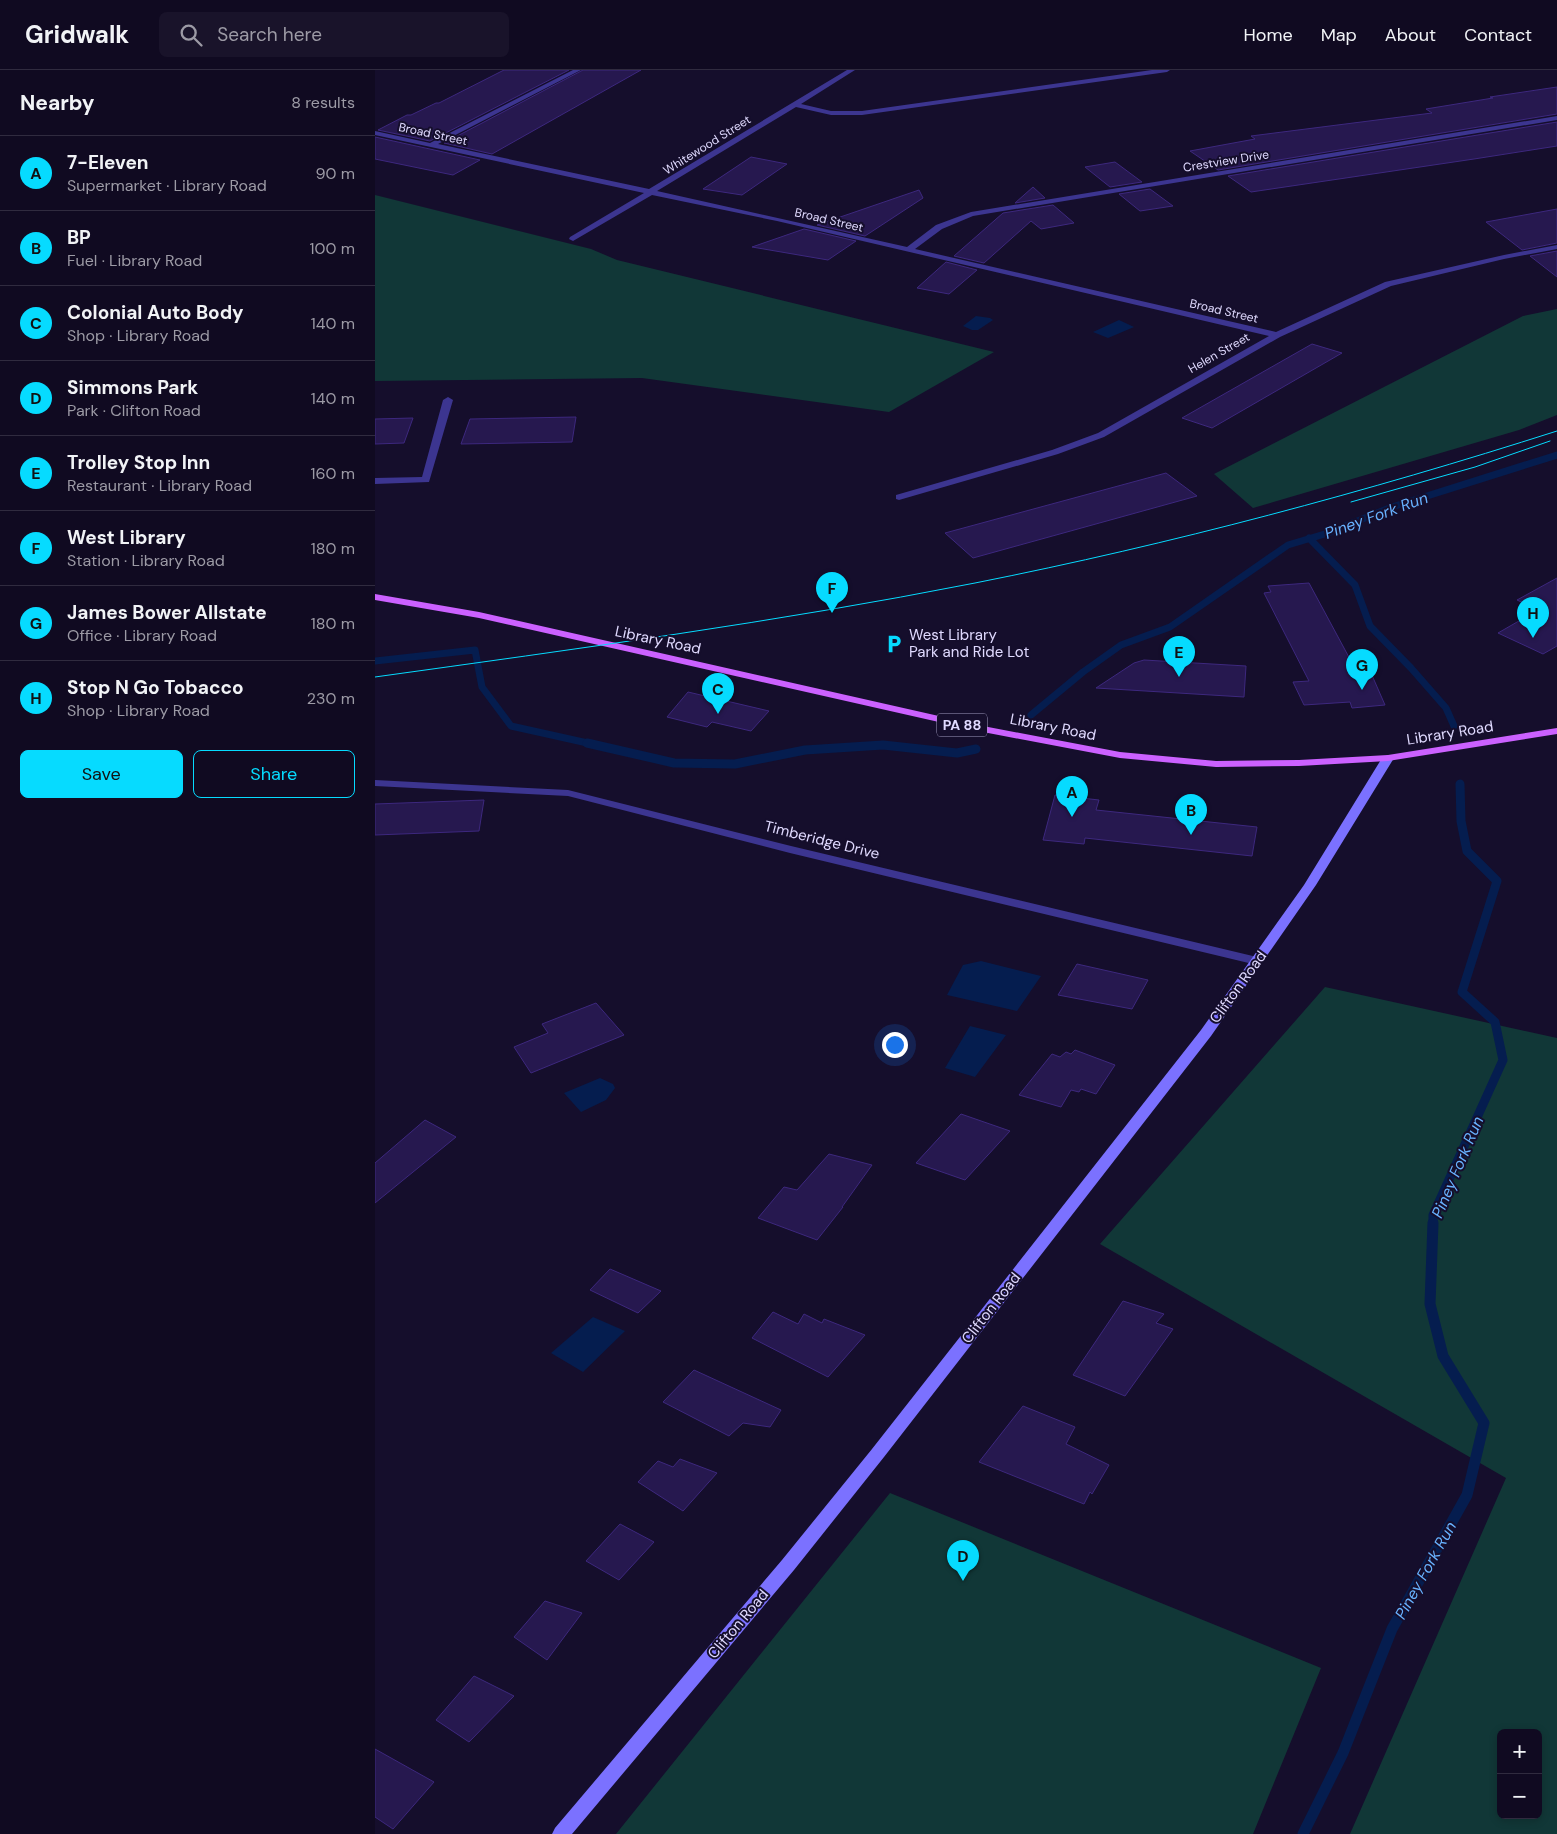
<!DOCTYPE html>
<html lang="en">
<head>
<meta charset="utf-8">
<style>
  body { margin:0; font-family:"DM Sans",sans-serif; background:#19132a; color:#f1f3f6 }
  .controls { position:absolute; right:15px; bottom:15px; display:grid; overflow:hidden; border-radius:8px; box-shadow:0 2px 8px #0003 }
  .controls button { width:45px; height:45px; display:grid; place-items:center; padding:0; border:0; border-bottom:1px solid #302b3f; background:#100a21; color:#f1f3f6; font:25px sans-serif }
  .you { position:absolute; left:519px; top:974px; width:18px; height:18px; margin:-12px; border:4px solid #fff; border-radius:50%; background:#1a73e8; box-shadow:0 0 0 8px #1a73e833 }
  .badge { display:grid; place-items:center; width:32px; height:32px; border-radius:50%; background:#06dbff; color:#111; font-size:16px; font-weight:700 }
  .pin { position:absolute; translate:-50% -41px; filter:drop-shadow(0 1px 2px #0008) }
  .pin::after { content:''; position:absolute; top:26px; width:18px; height:15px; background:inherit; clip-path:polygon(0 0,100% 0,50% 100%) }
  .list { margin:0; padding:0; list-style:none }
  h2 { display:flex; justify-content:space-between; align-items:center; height:65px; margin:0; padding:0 20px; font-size:21px }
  h2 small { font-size:16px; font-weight:400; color:#9c9aa5 }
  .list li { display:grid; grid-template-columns:32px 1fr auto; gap:15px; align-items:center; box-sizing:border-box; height:75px; padding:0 20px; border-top:1px solid #302b3f }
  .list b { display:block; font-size:19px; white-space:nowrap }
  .list p { margin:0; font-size:16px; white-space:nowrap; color:#9c9aa5 }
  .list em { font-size:16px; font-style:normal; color:#9c9aa5 }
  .actions { display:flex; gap:10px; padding:15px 20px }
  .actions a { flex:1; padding:11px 0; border:1px solid #06dbff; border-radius:8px; text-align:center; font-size:18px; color:#06dbff }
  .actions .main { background:#06dbff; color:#111 }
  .icon { flex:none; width:28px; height:28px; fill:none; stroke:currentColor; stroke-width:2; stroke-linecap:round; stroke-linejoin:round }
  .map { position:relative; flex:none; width:1182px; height:1764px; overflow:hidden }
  header { display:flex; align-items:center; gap:30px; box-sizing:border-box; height:70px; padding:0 25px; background:#100a21; border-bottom:1px solid #302b3f }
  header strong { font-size:24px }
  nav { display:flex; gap:28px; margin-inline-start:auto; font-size:18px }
  .search { width:350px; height:45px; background:#19132a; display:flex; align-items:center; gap:12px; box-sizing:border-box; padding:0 18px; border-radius:8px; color:#9c9aa5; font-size:19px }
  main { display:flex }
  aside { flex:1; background:#100a21 }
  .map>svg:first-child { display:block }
  .green { fill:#113737; fill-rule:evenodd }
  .water { fill:#051d4f }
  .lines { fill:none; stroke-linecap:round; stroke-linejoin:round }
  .stream-far2 { stroke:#051d4f; stroke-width:7 }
  .stream-far1 { stroke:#051d4f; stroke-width:9 }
  .stream { stroke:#051d4f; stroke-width:11 }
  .building { fill:#26184f; stroke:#3d287e }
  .street { fill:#3c3590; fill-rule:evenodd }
  .secondary { fill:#7b71ff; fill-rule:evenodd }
  .primary { fill:#cb61ff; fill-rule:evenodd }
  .tram { stroke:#06dbff; stroke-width:1 }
  .labels { text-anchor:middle; stroke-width:4; stroke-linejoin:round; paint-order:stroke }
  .far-street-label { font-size:12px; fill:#e0daff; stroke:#150e2c }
  .shield { fill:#150e2c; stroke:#a39dc0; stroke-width:1 }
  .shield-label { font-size:14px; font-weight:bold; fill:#e0daff }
  .poi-label { font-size:15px; fill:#e0daff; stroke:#150e2c; text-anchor:start }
  .street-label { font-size:15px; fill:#e0daff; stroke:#150e2c }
  .water-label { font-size:16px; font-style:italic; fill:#68b2ff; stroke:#150e2c }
</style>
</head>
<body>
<header>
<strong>Gridwalk</strong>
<div class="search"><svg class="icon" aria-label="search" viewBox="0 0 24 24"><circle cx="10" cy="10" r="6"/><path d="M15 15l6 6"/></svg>Search here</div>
<nav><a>Home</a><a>Map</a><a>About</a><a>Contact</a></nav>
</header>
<main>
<aside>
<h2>Nearby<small>8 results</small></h2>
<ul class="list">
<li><span class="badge">A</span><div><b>7-Eleven</b><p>Supermarket · Library Road</p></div><em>90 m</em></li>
<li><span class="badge">B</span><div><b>BP</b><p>Fuel · Library Road</p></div><em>100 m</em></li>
<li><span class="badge">C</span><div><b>Colonial Auto Body</b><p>Shop · Library Road</p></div><em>140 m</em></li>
<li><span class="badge">D</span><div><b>Simmons Park</b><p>Park · Clifton Road</p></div><em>140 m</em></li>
<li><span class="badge">E</span><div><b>Trolley Stop Inn</b><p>Restaurant · Library Road</p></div><em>160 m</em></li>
<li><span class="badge">F</span><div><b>West Library</b><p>Station · Library Road</p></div><em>180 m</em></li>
<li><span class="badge">G</span><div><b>James Bower Allstate</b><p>Office · Library Road</p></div><em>180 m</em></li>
<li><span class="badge">H</span><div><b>Stop N Go Tobacco</b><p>Shop · Library Road</p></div><em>230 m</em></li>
</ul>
<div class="actions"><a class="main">Save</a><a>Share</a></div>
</aside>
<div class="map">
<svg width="1182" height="1764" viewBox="0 0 1182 1764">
  <rect width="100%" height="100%" fill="#150e2c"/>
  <!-- green -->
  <path class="green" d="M0,125L216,179L242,190L619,282L514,342L267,308L0,311Z
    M1182,239V345L1144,360L878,438L839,404L1148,246Z
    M950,917L1182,968V1764H975L1131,1408L725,1174ZM1126,1663H1163V1745H1126Z
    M515,1423L946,1598L878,1764H241Z"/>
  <!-- water -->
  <path class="water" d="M601,246L615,248L618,250L603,260H597L588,256Z
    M744,250L759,257L733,268L718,262Z
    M606,891L666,906L642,941L572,925L588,895Z
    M595,956L631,965L600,1007L570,998Z
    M225,1008L238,1014L240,1018L231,1030L206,1042L189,1023Z
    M218,1247L250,1261L208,1302L176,1283Z"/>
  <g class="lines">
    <!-- stream-far2 -->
    <path class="stream-far2" d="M934,468L980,515L995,556L1036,598L1071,638L1079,656
      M0,591L100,580L107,617L136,656L217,674
      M656,645L708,602L746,575L795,557L913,475L953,463L1017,437L1182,385"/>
    <!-- stream-far1 -->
    <path class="stream-far1" d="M212,673L299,693L360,694L430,680L508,675L582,683L601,679
      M1058,1154V1145L1128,990L1120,952L1087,922L1122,811L1092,781L1086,751L1085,714"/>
    <!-- stream -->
    <path class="stream" d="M928,1764L968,1683L1017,1559L1092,1425L1109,1353L1068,1286L1055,1234L1058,1153"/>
  </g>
  <!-- building -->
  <path class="building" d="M129,0H194L55,71L3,60L32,45H36L61,33H64Z
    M208,0H266L117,84L69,73Z
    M1182,17V44L843,100L815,81L880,69L876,66L1057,43L1051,39L1118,28L1115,27Z
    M1182,52V76L1099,89L876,122L853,106Z
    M0,67L105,90L78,105L0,89Z
    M376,87L412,94L367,125L328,119Z
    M740,92L767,112L735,117L710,97Z
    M658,117L670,128L640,133Z
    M775,119L798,136L765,141L744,124Z
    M544,120L548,128L490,166L442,155Z
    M678,135L699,153L666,159L656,151L609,193L579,186L628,143Z
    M1182,139V173L1147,180L1111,152Z
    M429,159L481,171L453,190L377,177Z
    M1182,181V207L1155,186Z
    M571,192L602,200L574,224L542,218Z
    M937,274L967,283L837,358L807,348Z
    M201,347L197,372L86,374L95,349Z
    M38,348L29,373L0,374V349Z
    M791,403L822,426L598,488L570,463Z
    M1182,508V576L1168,584L1123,563L1163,540L1142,530Z
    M934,513L983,604L996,603L1010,635L977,638L975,632L929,635L918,612L934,611L889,523L896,522L893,516Z
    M769,590L871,596L869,627L721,618L759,593Z
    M313,622L394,641L376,661L337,652L332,657L292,647Z
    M680,725L724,730L721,740L882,757L877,786L710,768L709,774L668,770Z
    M109,730L104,761L0,765V734Z
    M702,894L773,910L757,939L683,925Z
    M221,933L249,965L156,1003L139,977L173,963L167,954Z
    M700,980L740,995L721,1024L706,1019L704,1022L696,1020L686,1037L644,1025L677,984L685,987L691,982L696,984Z
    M586,1044L635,1061L590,1110L541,1093Z
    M50,1050L81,1067L0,1133V1093Z
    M454,1084L497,1095L467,1137H468L442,1170L383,1148L409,1117L422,1120Z
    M235,1199L286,1221L263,1243L215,1220Z
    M748,1231L789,1244L781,1253L798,1259L750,1326L698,1305Z
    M398,1242L423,1254L429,1244L447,1253L449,1249L490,1265L453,1307L377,1268Z
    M319,1300L406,1340L395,1357L368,1353L354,1366L288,1332Z
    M648,1336L700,1357L691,1374L734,1395L717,1424L715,1422L709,1434L604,1392Z
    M305,1389L342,1403L308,1441L263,1412L283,1391L298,1397Z
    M245,1454L279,1472L244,1510L211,1491Z
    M170,1531L207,1543L172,1590L139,1567Z
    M99,1606L139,1626L94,1672L61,1650Z
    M0,1679L59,1712L18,1759L0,1747Z"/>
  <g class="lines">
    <!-- street -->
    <path class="street" d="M198,0H206L63,74L274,119L472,0H480L426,34L456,41H487L777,0H795L792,2L487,45H456L421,37L282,121L532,177L561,155L596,142L1182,46V50L598,146L567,159L540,179L901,262L1010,212L1129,185L1182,175V179L1129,189L1016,216L905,267L729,367L683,384L524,430L521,429V425L677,380L723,363L894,266L402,151L277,125L198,171L194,169L195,167L269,123L0,65V61L55,73Z
      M73,327L78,330L54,412L0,414V408L47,407L68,330Z
      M0,710L193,720L416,776L882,887L888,891L882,895L415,783L193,726L0,716Z"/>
    <!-- secondary -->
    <path class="secondary" d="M1013,685L1019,688L941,815L836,966L509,1387L419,1500L197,1764H177L180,1758L407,1490L497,1379L826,960L929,815L1007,688Z"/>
    <!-- primary -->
    <path class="primary" d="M0,524L104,542L608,656L745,682L841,691L924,690L1013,685L1182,658V664L1013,691L924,696L841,697L745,688L608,662L104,548L0,530Z"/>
    <!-- tram -->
    <path class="tram" d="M976,432L1100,397L1175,371
      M0,607C201,579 402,552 600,513C797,474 991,422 1182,361"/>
  </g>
  <!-- icons -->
  <defs>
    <g id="parking-bare" transform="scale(1.5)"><path d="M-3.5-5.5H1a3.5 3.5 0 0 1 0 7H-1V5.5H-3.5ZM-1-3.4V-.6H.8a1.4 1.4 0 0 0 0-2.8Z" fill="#06dbff" stroke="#150e2c" stroke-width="2.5" paint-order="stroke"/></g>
  </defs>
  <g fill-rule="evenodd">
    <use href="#parking-bare" x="519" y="574"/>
  </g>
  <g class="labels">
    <!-- far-street labels -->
    <g class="far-street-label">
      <text transform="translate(58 64) rotate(12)" y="4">Broad Street</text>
      <text transform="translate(332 75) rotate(-32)" y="4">Whitewood Street</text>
      <text transform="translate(851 91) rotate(-9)" y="4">Crestview Drive</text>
      <text transform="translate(454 150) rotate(13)" y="4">Broad Street</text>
      <text transform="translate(849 241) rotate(13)" y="4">Broad Street</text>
      <text transform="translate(844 283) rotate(-30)" y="4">Helen Street</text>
    </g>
    <!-- shield labels -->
    <rect class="shield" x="562" y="643.5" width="50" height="23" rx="4"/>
    <g class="shield-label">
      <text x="587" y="660">PA 88</text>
    </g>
    <!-- poi labels -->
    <g class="poi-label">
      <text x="534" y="570">West Library<tspan x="534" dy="17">Park and Ride Lot</tspan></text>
    </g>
    <!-- street labels -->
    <g class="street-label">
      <text transform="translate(283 570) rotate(12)" y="5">Library Road</text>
      <text transform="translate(678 657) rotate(11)" y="5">Library Road</text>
      <text transform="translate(1075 663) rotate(-9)" y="5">Library Road</text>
      <text transform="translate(447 770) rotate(14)" y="5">Timberidge Drive</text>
      <text transform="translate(863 917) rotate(-54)" y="5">Clifton Road</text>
      <text transform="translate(616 1238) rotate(-52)" y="5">Clifton Road</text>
      <text transform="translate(363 1554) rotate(-50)" y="5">Clifton Road</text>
    </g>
    <!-- water labels -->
    <g class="water-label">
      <text transform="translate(1001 445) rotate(-20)" y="6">Piney Fork Run</text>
      <text transform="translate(1082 1097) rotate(-67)" y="6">Piney Fork Run</text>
      <text transform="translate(1050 1500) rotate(-61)" y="6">Piney Fork Run</text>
    </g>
  </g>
</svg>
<div class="controls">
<button>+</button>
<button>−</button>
</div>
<div class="you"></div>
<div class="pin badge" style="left:697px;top:747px">A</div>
<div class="pin badge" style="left:816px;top:765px">B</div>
<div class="pin badge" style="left:343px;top:644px">C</div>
<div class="pin badge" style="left:588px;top:1511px">D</div>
<div class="pin badge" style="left:804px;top:607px">E</div>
<div class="pin badge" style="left:457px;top:543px">F</div>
<div class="pin badge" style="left:987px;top:620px">G</div>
<div class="pin badge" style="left:1158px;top:568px">H</div>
</div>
</main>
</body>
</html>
